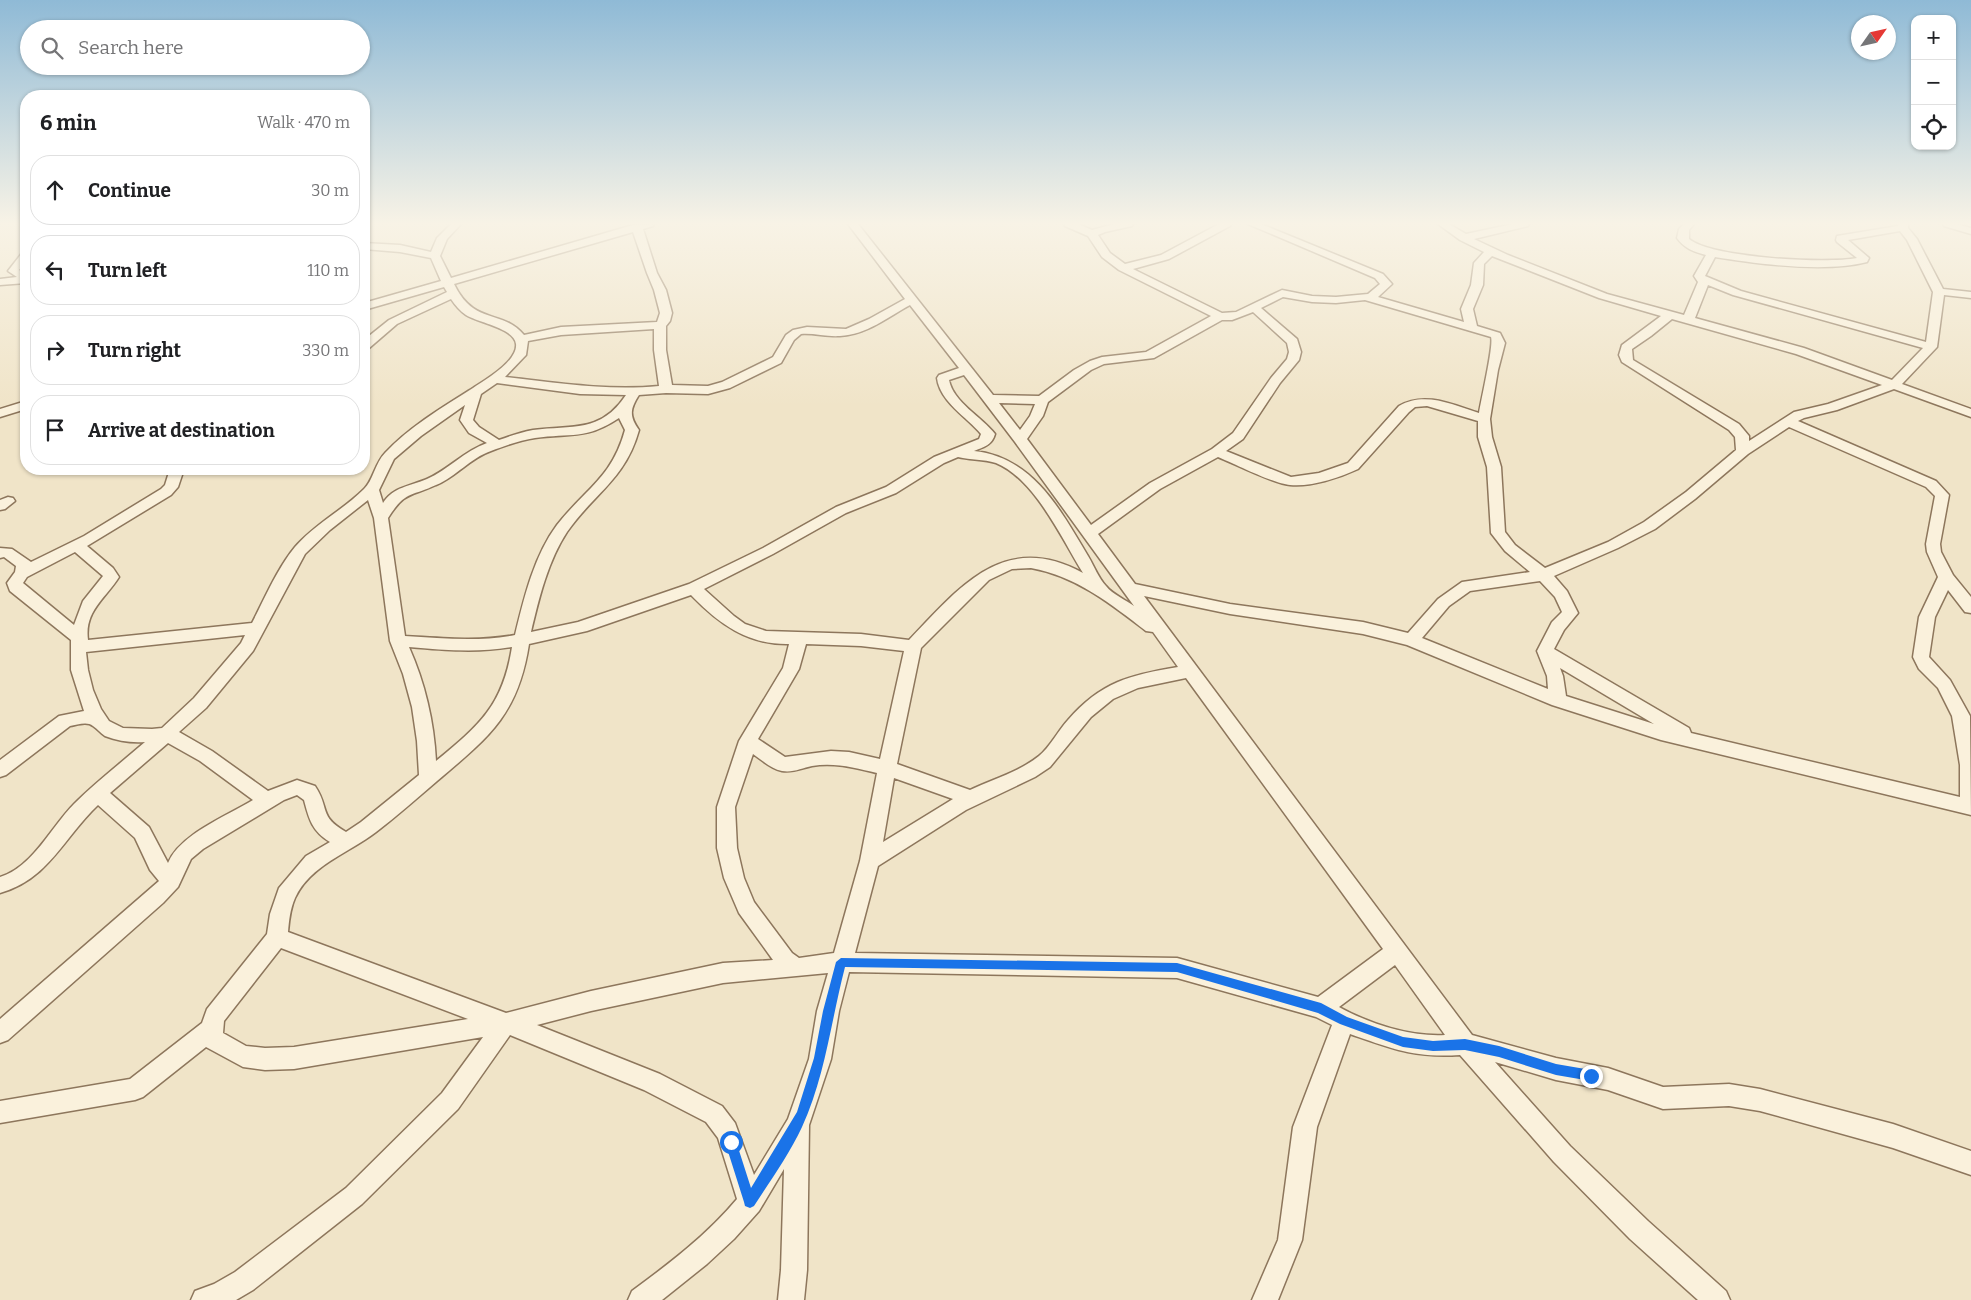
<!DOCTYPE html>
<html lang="en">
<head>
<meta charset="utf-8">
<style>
  body { margin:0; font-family:Bitter,serif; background:#f2f2f2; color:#202124 }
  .controls { position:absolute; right:15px; top:15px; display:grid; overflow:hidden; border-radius:10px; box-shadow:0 1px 4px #0004 }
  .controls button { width:45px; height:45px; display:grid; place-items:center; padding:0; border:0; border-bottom:1px solid #e0e0e0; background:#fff; color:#202124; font:25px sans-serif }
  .compass { position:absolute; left:1851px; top:15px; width:45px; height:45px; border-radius:50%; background:#fff; box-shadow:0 1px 4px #0004; rotate:56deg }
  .stop { position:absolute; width:15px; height:15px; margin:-11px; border:4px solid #1a73e8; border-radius:50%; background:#fff }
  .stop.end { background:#1a73e8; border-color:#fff; box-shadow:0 1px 5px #0008 }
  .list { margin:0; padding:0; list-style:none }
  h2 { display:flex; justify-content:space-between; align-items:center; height:65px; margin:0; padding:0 20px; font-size:21px }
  h2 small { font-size:16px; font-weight:400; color:#757577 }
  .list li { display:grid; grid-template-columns:32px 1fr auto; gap:15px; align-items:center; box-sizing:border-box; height:70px; margin:0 10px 10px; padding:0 10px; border:1px solid #e0e0e0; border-radius:20px }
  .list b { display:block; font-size:19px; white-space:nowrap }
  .list em { font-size:16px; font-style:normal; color:#757577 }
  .icon { flex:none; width:28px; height:28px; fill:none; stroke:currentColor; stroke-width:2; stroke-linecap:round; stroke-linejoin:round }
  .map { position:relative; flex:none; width:1971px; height:1300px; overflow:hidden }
  .search { position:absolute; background:#fff; box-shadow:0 1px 4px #0004; left:20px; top:20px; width:350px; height:55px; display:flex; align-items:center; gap:12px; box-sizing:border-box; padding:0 18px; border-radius:28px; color:#757577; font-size:19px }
  .panel { position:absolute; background:#fff; box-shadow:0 1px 4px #0004; left:20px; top:90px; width:350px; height:385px; border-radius:20px }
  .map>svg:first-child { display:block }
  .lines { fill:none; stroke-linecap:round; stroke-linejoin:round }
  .minor-casing { stroke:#8d765c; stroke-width:3 }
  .minor { fill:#faf1dc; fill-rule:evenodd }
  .route { fill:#1a73e8 }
</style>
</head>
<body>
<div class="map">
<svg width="1971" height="1300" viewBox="0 0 1971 1300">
  <rect width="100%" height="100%" fill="#f0e4c8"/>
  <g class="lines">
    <!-- minor casing -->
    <g class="minor-casing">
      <path id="minor" d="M451,224H461L447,239L440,256L451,278L633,225L654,224L653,226L643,229L657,273L666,290L672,313L670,321L666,326V350L672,385L708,386L722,382L773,357L786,335L793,330L807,327L846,329L869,319L905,299L848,224H858L993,395L1039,396L1074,370L1090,361L1102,357L1146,352L1211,316L1119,270L1102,257L1088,236L1065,226L1064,224H1078L1092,230L1114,224H1133L1132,226L1105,232L1098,235L1110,253L1125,264L1161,255L1219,224H1231L1230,226L1169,259L1133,269L1222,313L1236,312L1282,290L1312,296L1336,297L1368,294L1380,284L1375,278L1248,224H1261L1383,274L1392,284L1378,297L1464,322L1461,309L1471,285L1474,263L1484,252L1460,240L1438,224H1449L1466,234L1513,224H1529L1528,226L1474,239L1508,255L1607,294L1684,315L1698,282L1694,276L1706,255C1694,252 1684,248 1677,238L1679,229L1684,224H1694L1689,230V239C1712,258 1827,264 1857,258L1837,242L1836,240L1837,236L1898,226V224H1908V228L1917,239L1943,289L1971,292V298L1944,295L1937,347L1902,384L1971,409V417L1894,389L1837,410L1804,418L1798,421L1936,481L1949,495L1940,544L1941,552L1953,575L1971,597V613L1965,612L1948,590L1935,617L1929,657L1950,680L1970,716L1971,815L1661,740L1552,705L1407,645L1363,634L1230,614L1144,596L1472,1035L1556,1058L1608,1068L1663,1087L1729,1084L1760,1089L1893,1124L1971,1151V1175L1893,1148L1760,1111L1729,1106L1663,1109L1608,1090L1556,1080L1495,1062L1570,1146L1648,1221L1726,1291L1730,1300H1698L1630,1239L1554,1162L1460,1055C1414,1058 1393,1049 1350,1034L1317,1127L1302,1240L1278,1300H1252L1278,1240L1293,1127L1332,1025L1316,1017L1177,978L849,972L839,1011L831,1059L809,1125L807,1270L804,1300H778L781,1270L784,1169L759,1211L734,1239L707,1264L662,1300H628L632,1291C670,1263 707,1235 737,1199L718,1138L706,1122L644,1090L510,1035L458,1109L362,1204L253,1290L236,1300H191L195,1291L214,1284L235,1272L346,1188L442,1093L483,1037L294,1069L265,1070L243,1067L206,1047L143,1097L135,1100L0,1123V1101L130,1079L202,1023L207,1009L267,934L270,914L279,888L306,856L330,842C312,831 309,819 304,800L297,795L284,800L203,849L191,859L178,887L163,903L8,1040L0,1043V1019L159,881L150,870L135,838L98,805C63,838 49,879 0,893V877C33,867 51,827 74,804C96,782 121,763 145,742C131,743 118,741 105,736C100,733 98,729 93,726C87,721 77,725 70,726L6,775L0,777V760L59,716L84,711L71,670V640L10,591L7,583L15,572L16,566L4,557L0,558V548L12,549L31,562L84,536L161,489L165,485L170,469H184L178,487L171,495L87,546L113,568L119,577C106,598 84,611 88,640L252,623C265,598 277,569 295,547C315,524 343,510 364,489C373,481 375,463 385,453C409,427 443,407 473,388C485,380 518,361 516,344C514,328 479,323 466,315C460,311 455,305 451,299L397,324L368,349L364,350V340L389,320L447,292L444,287L364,310V303L441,281L431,258L400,252L364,249V243L400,245L431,252L437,238ZM1900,231L1907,240L1933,292L1926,342L1741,291L1705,276L1715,257C1758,264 1825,273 1867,262L1869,258L1848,240ZM633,232L647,273L654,290L660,313L657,322L561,327L524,335C503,309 474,326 454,284ZM1492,256L1599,298L1661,316L1622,345L1619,355L1622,362L1729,430L1735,437L1736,450L1686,492L1644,522L1608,542L1545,568L1515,545L1505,532L1501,467L1492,437L1490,419L1498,370L1505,343L1500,333L1477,326L1473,309L1483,285L1484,264ZM1708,285L1733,295L1923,348L1892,380L1804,348L1695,318ZM1283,297L1312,302L1336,303L1365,300L1491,337C1494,345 1481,400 1479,413C1453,405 1425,391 1399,406L1348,463L1319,473L1291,477L1226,451L1243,439L1280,383L1299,360L1301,352L1297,339L1261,308ZM910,305L959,368L939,375L937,378C940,402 967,417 981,434L979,439L934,457L886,487L836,507L763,548L689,584L578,622L531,632C539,598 548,561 567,532C594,493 625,480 639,430C629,416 630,409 639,395L666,393L708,394L730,388L781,363L794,340L801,334C814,333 827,337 840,336C866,335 888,317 910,305ZM1253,312L1287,343L1289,352L1287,359L1271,378L1233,433L1212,449L1150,483L1091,525L1027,439L1043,416L1048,402L1091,370L1104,364L1154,358L1222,320H1232ZM1672,319L1796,354L1882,385L1828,404L1794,412L1749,441V436L1739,424L1633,360L1632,349L1651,336ZM654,329V350L659,386C608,391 557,383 505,377L526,355L528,341L561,335ZM964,375L1015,442L1134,606C1126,600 1112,594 1106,586C1099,579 1094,566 1088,556C1061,511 1033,457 974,451C984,447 992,445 995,434C982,417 953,402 949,380ZM497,383L580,394L626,395C601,433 572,425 533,430C522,432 510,436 499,440L479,427L473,420L481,394ZM999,403L1035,404L1030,416L1020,430ZM465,405L460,420L469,433L487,443C464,451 448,470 427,479C410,486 393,487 383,503L379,490L394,459L421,436ZM1427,406L1478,421V437L1487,467L1491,533L1505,551L1530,572L1462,582L1438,599L1408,633L1363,622L1230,604L1135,584L1098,534L1160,489L1218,457C1235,464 1274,484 1290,485C1311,487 1339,478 1358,469L1409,412L1415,407ZM619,418L625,430C612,478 585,489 557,525C534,556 524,598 515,635C478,642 442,638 405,636L388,518C405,491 410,497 436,485C456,477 470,458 491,451C504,446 521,440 535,438C571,433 586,440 619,418ZM1789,427L1926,487L1935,496L1926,544L1927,552L1938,577L1919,617L1913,657L1919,669L1938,688L1952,716L1960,765V797L1691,733L1689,728L1554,649L1564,630L1578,613L1567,591L1554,576L1618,548L1655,529L1695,499L1748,454ZM958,457C971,460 983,459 996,463C1035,479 1062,539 1083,573C1004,530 960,587 909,640L861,634L766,631L745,624L734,616L704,589L773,554L846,513L896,493L944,463ZM368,500L374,518L390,641L403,674L412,707L417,741L419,775L361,822L346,832C318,816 330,808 315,786L297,780L268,791L212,751L179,732L206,708L253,651L305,554L330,530ZM75,552L103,576L83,601L74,625L23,583L27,577ZM1031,568C1076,576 1111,604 1146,631L1153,632L1178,667C1130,675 1101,682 1068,720C1058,731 1050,747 1039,756C1019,772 993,779 970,790L897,764L921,648L989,580L1012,569ZM1540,581L1555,597L1562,612L1552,622L1537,651L1547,676L1548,689L1422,638L1449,606L1470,591ZM691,595C719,624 748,645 789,644L783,668L739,741L717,807V848L724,878L739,913L773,960L723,963L591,991L506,1013L288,932C289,921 290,909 295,898C310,865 349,853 376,832C397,816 417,798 437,781C489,737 518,715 529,644L587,631ZM245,635L241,643L194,698L162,728L152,729L123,728L109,721L101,709L93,690L88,670L86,652ZM806,644L861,646L904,651L880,759L849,752L831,751L785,757L758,739L799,669ZM409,647C443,650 478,653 512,647C503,705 480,725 436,761C434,722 425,683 409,647ZM1560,668L1654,724L1566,696L1563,676ZM1186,678L1383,949L1318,997L1177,958L855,953L878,866L966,810L1035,777L1050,767L1091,717L1113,699L1138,688ZM168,743L200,761L253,800C227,816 180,834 168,863L149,827L110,793ZM753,754C762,760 771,769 782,771C793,773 802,768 812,766C834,762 856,768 877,773L860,861L834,953L799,958L792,953L754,902L744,878L737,848L735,807ZM894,778L953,799L883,842ZM281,948L468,1019L294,1047L265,1048L246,1046L223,1033L224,1021ZM1395,965L1445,1035C1410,1037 1370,1024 1339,1007ZM828,973L817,1011L809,1059L788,1119L754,1175L735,1123L722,1106L660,1074L537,1025L591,1011L723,983Z
        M1943,224H1957L1971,228V234L1944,226Z
        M26,252V262L19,270L26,274V283L0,285V279L17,277L8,271L22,253Z
        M26,401V409L0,417V409Z
        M8,497L13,498L15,501L5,509L0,510V500Z"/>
    </g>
    <!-- minor -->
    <use href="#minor" class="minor"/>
  </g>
  <!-- sky -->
  <linearGradient id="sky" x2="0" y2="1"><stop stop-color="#8fbad6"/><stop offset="0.55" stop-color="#f8f3e6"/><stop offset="1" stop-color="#f8f3e6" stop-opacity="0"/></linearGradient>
  <rect width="1971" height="406" fill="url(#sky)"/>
  <!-- route -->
  <path class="route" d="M841,958L1177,963L1321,1003L1347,1017L1403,1037L1433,1041L1465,1039L1499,1046L1556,1064L1591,1070L1595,1072L1596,1076L1595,1080L1591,1081L1556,1075L1499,1057L1465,1050L1433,1051L1403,1047L1340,1024L1318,1013L1177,972L845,967C831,1021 825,1077 802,1127C789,1155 770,1181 754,1206L750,1208L745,1206L744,1202L725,1142L727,1138L731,1136L735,1138L751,1188L797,1112L814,1058L823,1011L836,962Z"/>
</svg>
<div class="controls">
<button>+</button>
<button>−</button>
<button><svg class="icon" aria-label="locate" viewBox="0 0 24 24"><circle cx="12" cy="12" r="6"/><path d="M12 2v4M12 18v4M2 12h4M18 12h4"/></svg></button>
</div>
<svg class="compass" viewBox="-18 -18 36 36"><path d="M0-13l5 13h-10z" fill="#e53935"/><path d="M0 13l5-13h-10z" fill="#757577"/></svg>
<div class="stop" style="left:731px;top:1142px"></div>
<div class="stop end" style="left:1591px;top:1076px"></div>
<div class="search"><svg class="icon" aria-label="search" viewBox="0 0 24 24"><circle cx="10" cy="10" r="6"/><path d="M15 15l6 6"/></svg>Search here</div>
<section class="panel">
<h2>6 min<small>Walk · 470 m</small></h2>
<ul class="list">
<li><svg class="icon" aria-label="ahead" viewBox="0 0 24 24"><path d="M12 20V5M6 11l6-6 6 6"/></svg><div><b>Continue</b></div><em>30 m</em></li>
<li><svg class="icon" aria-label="left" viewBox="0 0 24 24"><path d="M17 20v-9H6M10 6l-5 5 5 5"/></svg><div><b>Turn left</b></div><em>110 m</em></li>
<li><svg class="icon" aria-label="right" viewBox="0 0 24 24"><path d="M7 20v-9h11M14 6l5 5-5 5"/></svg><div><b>Turn right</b></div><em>330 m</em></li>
<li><svg class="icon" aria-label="arrive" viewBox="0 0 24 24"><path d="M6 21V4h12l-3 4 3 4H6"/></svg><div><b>Arrive at destination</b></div></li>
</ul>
</section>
</div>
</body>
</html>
